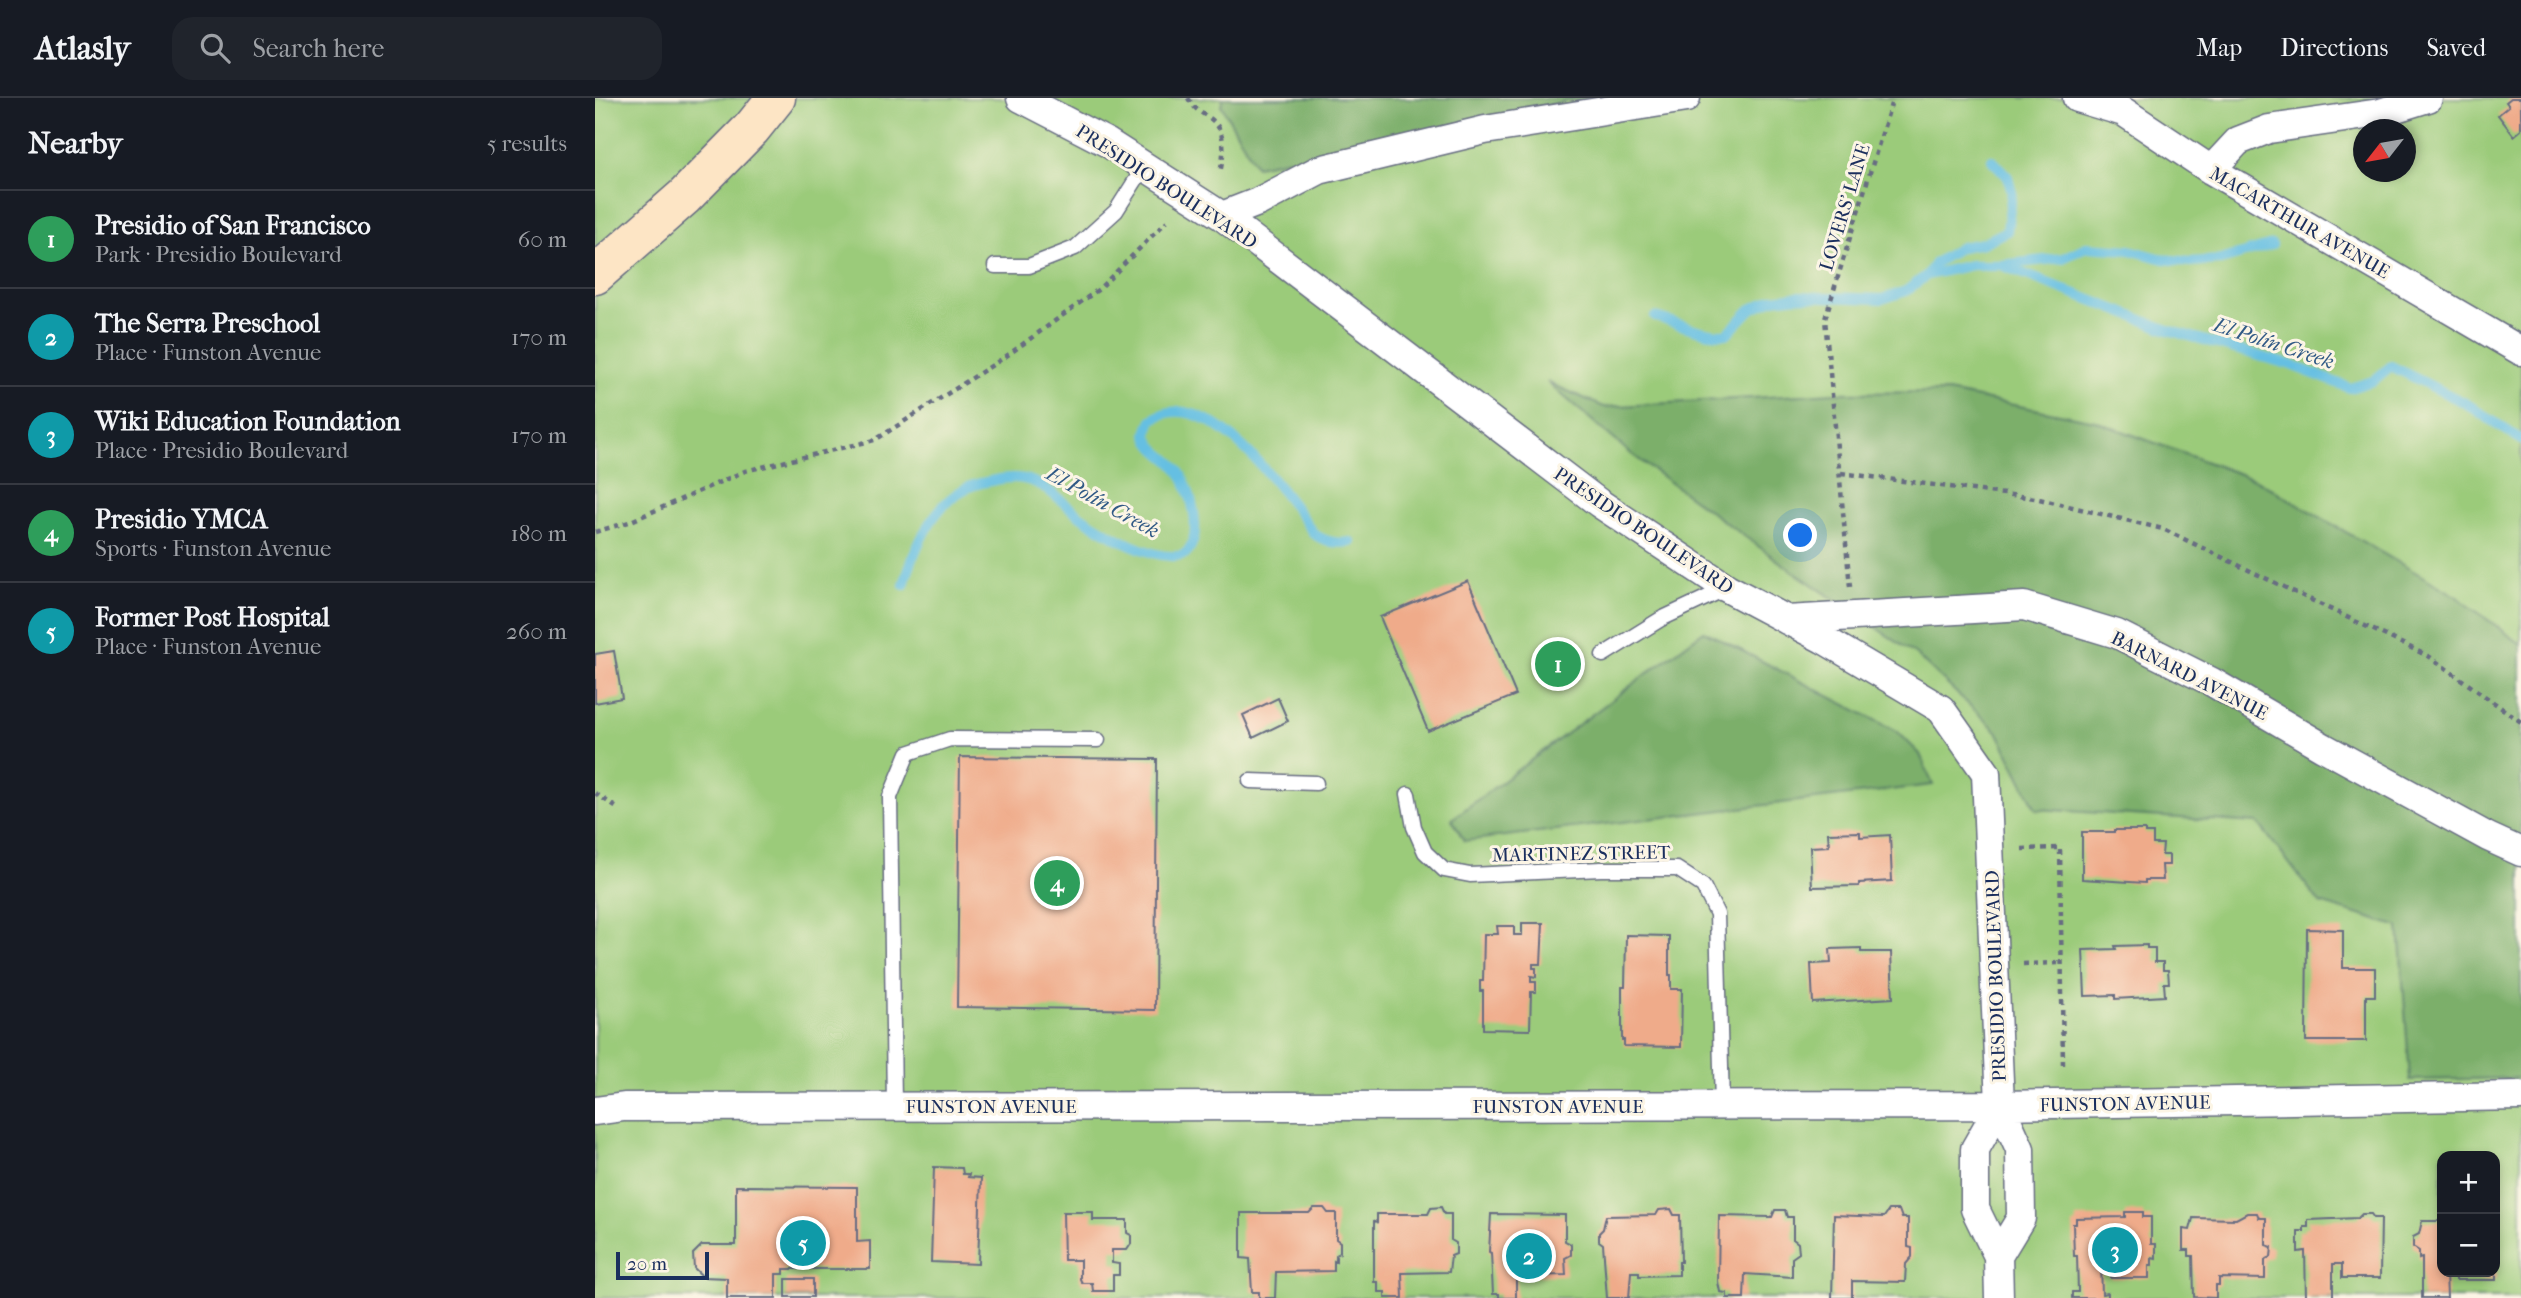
<!DOCTYPE html>
<html lang="en">
<head>
<meta charset="utf-8">
<style>
  body { margin:0; font-family:"IM FELL French Canon",serif; background:#20242c; color:#f1f3f6 }
  .controls { position:absolute; right:21px; bottom:21px; display:grid; overflow:hidden; border-radius:14px; box-shadow:0 4px 10px #0003 }
  .controls button { width:63px; height:63px; display:grid; place-items:center; padding:0; border:0; border-bottom:2px solid #363941; background:#171b24; color:#f1f3f6; font:35px sans-serif }
  .compass { position:absolute; left:1758px; top:21px; width:63px; height:63px; border-radius:50%; background:#171b24; box-shadow:0 4px 10px #0003; rotate:239deg }
  .scale { position:absolute; left:21px; bottom:18px; width:93px; box-sizing:border-box; padding-left:7px; border:4px solid #1b2f5e; border-top:0; font-size:19px; line-height:24px; white-space:nowrap; color:#1b2f5e; -webkit-text-stroke:5px #fcf5e5; paint-order:stroke }
  .you { position:absolute; left:1206px; top:438px; width:24px; height:24px; margin:-18px; border:5px solid #fff; border-radius:50%; background:#1a73e8; box-shadow:0 0 0 10px #1a73e833 }
  .badge { display:grid; place-items:center; width:46px; height:46px; border-radius:50%; background:#0f766e; color:#fff; font-size:23px; font-weight:700 }
  .pin { position:absolute; translate:-50% -50%; border:4px solid #fff; box-shadow:0 2px 7px #0006 }
  .list { margin:0; padding:0; list-style:none }
  h2 { display:flex; justify-content:space-between; align-items:center; height:91px; margin:0; padding:0 28px; font-size:30px }
  h2 small { font-size:23px; font-weight:400; color:#9ea1a6 }
  .list li { display:grid; grid-template-columns:46px 1fr auto; gap:21px; align-items:center; box-sizing:border-box; height:98px; padding:0 28px; border-top:2px solid #363941 }
  .list b { display:block; font-size:26px; white-space:nowrap }
  .list p { margin:0; font-size:23px; white-space:nowrap; color:#9ea1a6 }
  .list em { font-size:23px; font-style:normal; color:#9ea1a6 }
  .icon { flex:none; width:38px; height:38px; fill:none; stroke:currentColor; stroke-width:2; stroke-linecap:round; stroke-linejoin:round }
  .map { position:relative; flex:none; width:1926px; height:1200px; overflow:hidden }
  header { display:flex; align-items:center; gap:42px; box-sizing:border-box; height:98px; padding:0 35px; background:#171b24; border-bottom:2px solid #363941 }
  header strong { font-size:33px }
  nav { display:flex; gap:38px; margin-inline-start:auto; font-size:24px }
  .search { width:490px; height:63px; background:#20242c; display:flex; align-items:center; gap:18px; box-sizing:border-box; padding:0 24px; border-radius:21px; color:#9ea1a6; font-size:26px }
  main { display:flex }
  aside { flex:1; background:#171b24 }
  .map>svg:first-child { display:block }
  .green { fill:#9bcb7a; stroke:#5b7d6c; stroke-width:2; fill-rule:evenodd }
  .forest { fill:#7caf6a; stroke:#4c6f64; stroke-width:2 }
  .lines { fill:none; stroke-linecap:round; stroke-linejoin:round }
  .stream { stroke:#65bfe2; stroke-width:10 }
  .building { fill:#efab8a }
  .lane-casing { stroke:#676d82; stroke-width:17 }
  .street-casing { stroke:#676d82; stroke-width:31 }
  .secondary-casing { stroke:#676d82; stroke-width:41 }
  .path { stroke:#676d82; stroke-width:4.5; stroke-dasharray:5 5; stroke-linecap:butt }
  .lane { stroke:#fff; stroke-width:14 }
  .street { stroke:#fff; stroke-width:28 }
  .secondary { stroke:#fde5c5; stroke-width:38 }
  .labels { text-anchor:middle; stroke-width:6; stroke-linejoin:round; paint-order:stroke }
  .street-label { font-size:19px; fill:#1b2f5e; stroke:#fcf5e5 }
  .water-label { font-size:21px; font-style:italic; fill:#315a86; stroke:#fcf5e5 }
</style>
</head>
<body>
<header>
<strong>Atlasly</strong>
<div class="search"><svg class="icon" aria-label="search" viewBox="0 0 24 24"><circle cx="10" cy="10" r="6"/><path d="M15 15l6 6"/></svg>Search here</div>
<nav><a>Map</a><a>Directions</a><a>Saved</a></nav>
</header>
<main>
<aside>
<h2>Nearby<small>5 results</small></h2>
<ul class="list">
<li><span class="badge" style="background:#2e9e5b">1</span><div><b>Presidio of San Francisco</b><p>Park · Presidio Boulevard</p></div><em>60 m</em></li>
<li><span class="badge" style="background:#0f9aa8">2</span><div><b>The Serra Preschool</b><p>Place · Funston Avenue</p></div><em>170 m</em></li>
<li><span class="badge" style="background:#0f9aa8">3</span><div><b>Wiki Education Foundation</b><p>Place · Presidio Boulevard</p></div><em>170 m</em></li>
<li><span class="badge" style="background:#2e9e5b">4</span><div><b>Presidio YMCA</b><p>Sports · Funston Avenue</p></div><em>180 m</em></li>
<li><span class="badge" style="background:#0f9aa8">5</span><div><b>Former Post Hospital</b><p>Place · Funston Avenue</p></div><em>260 m</em></li>
</ul>
</aside>
<div class="map">
<svg width="1926" height="1200" viewBox="0 0 1926 1200">
  <rect width="100%" height="100%" fill="#fcf5e5"/>
  <filter id="ink" filterUnits="userSpaceOnUse"><feTurbulence type="fractalNoise" baseFrequency=".0143" numOctaves="2"/><feDisplacementMap in="SourceGraphic" scale="14" xChannelSelector="R" yChannelSelector="G"/><feConvolveMatrix kernelMatrix="1 2 1 2 8 2 1 2 1" color-interpolation-filters="sRGB"/></filter>
  <filter id="wash" filterUnits="userSpaceOnUse"><feTurbulence type="fractalNoise" baseFrequency=".00686" numOctaves="4" result="noise"/><feDisplacementMap in="SourceGraphic" scale="28" xChannelSelector="R" yChannelSelector="G"/><feGaussianBlur stdDeviation="1.57" result="paint"/><feColorMatrix in="noise" values="0 0 0 0 0 0 0 0 0 0 0 0 0 0 0 0 0 1.4 0 .05"/><feComposite in="paint" operator="in"/></filter>
  <g filter="url(#wash)">
    <rect width="100%" height="100%" fill="#f5e1c5"/>
    <!-- green -->
    <path class="green" d="M0,0H1926V1200H0ZM1769,32H1811V74H1769ZM1847,1058H1900V1174H1847Z"/>
    <!-- forest -->
    <path class="forest" d="M628,0H987L661,68L626,7Z
      M952,284L1009,309L1238,295L1353,294L1500,323L1661,382L1858,496L1926,546V980L1815,982L1804,829L1725,805L1663,725L1441,711L1402,633L1321,557L1196,472L1035,355Z
      M1109,533L1303,634L1325,656L1338,687L869,743L857,721Z"/>
    <g class="lines">
      <!-- stream -->
      <path class="stream" d="M1406,167L1573,232L1696,267L1755,290L1778,283L1796,268L1872,306L1926,342
        M1332,177L1376,167H1406L1468,160L1491,149L1535,152L1568,161L1595,164L1626,162L1677,147
        M1060,219C1083,225 1109,237 1132,236L1156,211L1178,201L1203,198L1287,201L1311,193L1332,177L1340,165L1366,149L1388,145L1412,133L1417,94L1413,79L1397,62
        M309,487C320,448 342,395 386,385C400,382 415,378 429,381C452,386 468,406 487,419C509,434 564,467 590,456C610,438 596,386 580,368C569,356 556,352 552,335L557,322C613,282 692,398 719,436C731,444 741,446 756,444"/>
    </g>
    <g id="blocks">
      <!-- building -->
      <path class="building" d="M1916,0H1926V32L1919,38L1903,17L1914,8L1911,4Z
        M873,483L921,597L833,633L785,519Z
        M19,553L27,600L0,605V556Z
        M683,600L693,623L658,640L648,617Z
        M365,659L562,661L560,912L362,909Z
        M1519,732H1550V735H1558V746H1568L1567,757H1574V767H1567L1568,782H1550V785L1487,781V734H1519Z
        M1265,734V739L1295,737L1297,783L1264,785V788L1217,789L1215,749L1234,748L1233,735Z
        M927,825H948L946,866H938V870H941V879L936,878V884H941V894H936L935,932L888,931V893H885V883H888L889,836H903L902,828H919V837H927Z
        M1712,831L1748,832V870H1780V898H1771V943H1711Z
        M1031,837L1074,838V877H1076V891H1087L1086,949L1029,948V942H1027V889H1030Z
        M1552,847V850H1560V864H1568V872H1573L1574,885H1569L1570,898L1520,901V897L1490,898L1488,852L1521,851L1520,848Z
        M1266,850V854H1296L1298,900L1218,905L1216,866L1236,865L1235,851Z
        M339,1069L367,1070L368,1076H374L373,1079L386,1080L383,1166L336,1164Z
        M141,1088L262,1089V1144L275,1143V1171H189V1176H181V1200H132V1180L108,1179L99,1170L98,1156L107,1147H141Z
        M846,1109L849,1116H856V1142L861,1145V1156L856,1158L854,1174L807,1175L808,1200H790V1194H783V1184H779V1123L782,1124V1116H833L836,1110Z
        M719,1110H729L733,1115H741V1141L745,1144V1155L741,1157V1164L739,1163V1173L681,1174L680,1200H664V1194H657L655,1161L646,1160V1115H714Z
        M1076,1111L1079,1117H1085L1086,1164H1084V1177L1044,1178V1174H1036L1034,1200H1012L1008,1146L1004,1143V1135L1008,1131L1011,1118L1061,1117L1064,1112Z
        M1180,1112H1190L1192,1119H1198V1141L1203,1145L1204,1155L1197,1160V1179L1150,1176L1149,1200H1132V1195L1125,1194L1123,1184L1124,1118L1177,1119Z
        M1294,1112H1304L1307,1120H1313V1149L1317,1150V1159L1311,1166L1310,1184L1257,1183V1200H1237L1239,1117L1289,1119Z
        M468,1114H498V1122H532V1135L536,1137V1146L532,1152H517V1165L524,1166V1177H518V1193H498L497,1185H487L485,1181V1162H469Z
        M1530,1114H1548V1119H1556V1146H1561V1161L1557,1160V1167H1554V1180H1516V1165L1506,1166L1507,1196L1513,1195V1200H1477V1194H1483L1482,1158H1479L1478,1126H1481V1120L1530,1119Z
        M1652,1115H1662L1664,1120H1671V1147L1677,1149L1676,1159L1670,1162V1181L1624,1180V1187H1621V1200L1599,1199L1598,1158H1594V1152H1588V1131L1595,1132L1598,1120L1641,1121Z
        M896,1116L970,1117V1143L976,1146V1157L970,1160L971,1177L930,1178V1173L921,1174V1200H904V1196H898L896,1155L894,1154Z
        M1767,1116H1776L1779,1120H1786L1785,1180H1747V1166H1738V1199L1711,1200L1710,1153L1703,1154V1133H1709V1129H1713V1122L1763,1120Z
        M1827,1123H1847V1174H1851L1852,1200H1827V1160L1824,1161V1153L1818,1149V1139L1824,1136Z
        M1861,1174H1901V1182H1861Z
        M191,1181H218V1199H191Z"/>
    </g>
  </g>
  <g filter="url(#ink)">
    <use href="#blocks" fill-opacity="0" stroke="#676d82" stroke-width="2"/>
    <g class="lines">
      <!-- lane casing -->
      <g class="lane-casing">
        <path id="lane" d="M400,168H434L480,150L521,113L549,69
          M1008,557L1066,521L1132,490
          M655,683L721,685
          M813,696L819,729L830,754L849,772L875,777L1006,771H1082L1108,788L1122,816L1127,1008
          M299,1008L295,699L313,655L355,641L503,642"/>
      </g>
      <!-- street casing -->
      <g class="street-casing">
        <path id="street" d="M426,0L513,45L627,118L1004,405L1132,490L1228,541L1346,611L1391,675L1405,1007L1425,1051L1426,1120L1403,1158
          M1482,0L1529,14L1616,72L1926,253
          M1616,72L1643,43L1674,31L1785,15L1833,0
          M627,118L663,104L724,72L890,32L1091,0
          M1192,522L1429,508L1522,536L1617,584L1728,649L1893,739L1926,754
          M0,1013L29,1009L1405,1007L1926,998
          M1404,1200L1403,1158L1380,1111V1051L1405,1007"/>
      </g>
      <!-- secondary casing -->
      <g class="secondary-casing">
        <path id="secondary" d="M0,177L89,99L157,30L181,0"/>
      </g>
      <!-- path -->
      <path class="path" d="M593,0C599,10 603,13 613,19C633,31 629,56 625,75
        M1246,375L1440,400L1568,431L1835,559L1926,624
        M0,434L34,424L150,373L280,342L410,259L504,191L572,123
        M1255,489L1230,221L1296,6
        M0,695L22,710
        M1427,751L1465,750L1468,969
        M1428,866L1466,865"/>
      <!-- lane -->
      <use href="#lane" class="lane"/>
      <!-- street -->
      <use href="#street" class="street"/>
      <!-- secondary -->
      <use href="#secondary" class="secondary"/>
    </g>
  </g>
  <g class="labels">
    <!-- street labels -->
    <g class="street-label">
      <text transform="translate(572 88) rotate(33)" y="7">PRESIDIO BOULEVARD</text>
      <text transform="translate(1249 109) rotate(-73)" y="7">LOVERS' LANE</text>
      <text transform="translate(1705 124) rotate(30)" y="7">MACARTHUR AVENUE</text>
      <text transform="translate(1049 432) rotate(34)" y="7">PRESIDIO BOULEVARD</text>
      <text transform="translate(1595 577) rotate(27)" y="7">BARNARD AVENUE</text>
      <text transform="translate(986 755) rotate(-1)" y="7">MARTINEZ STREET</text>
      <text transform="translate(1400 878) rotate(-92)" y="7">PRESIDIO BOULEVARD</text>
      <text transform="translate(1530 1005) rotate(-1)" y="7">FUNSTON AVENUE</text>
      <text x="396" y="1015">FUNSTON AVENUE</text>
      <text x="963" y="1015">FUNSTON AVENUE</text>
    </g>
    <!-- water labels -->
    <g class="water-label">
      <text transform="translate(1679 245) rotate(18)" y="7">El Polín Creek</text>
      <text transform="translate(508 404) rotate(29)" y="7">El Polín Creek</text>
    </g>
  </g>
</svg>
<div class="controls">
<button>+</button>
<button>−</button>
</div>
<svg class="compass" viewBox="-18 -18 36 36"><path d="M0-13l5 13h-10z" fill="#e53935"/><path d="M0 13l5-13h-10z" fill="#9ea1a6"/></svg>
<div class="scale">20 m</div>
<div class="you"></div>
<div class="pin badge" style="left:963px;top:566px;background:#2e9e5b">1</div>
<div class="pin badge" style="left:934px;top:1158px;background:#0f9aa8">2</div>
<div class="pin badge" style="left:1520px;top:1152px;background:#0f9aa8">3</div>
<div class="pin badge" style="left:462px;top:785px;background:#2e9e5b">4</div>
<div class="pin badge" style="left:208px;top:1145px;background:#0f9aa8">5</div>
</div>
</main>
</body>
</html>
